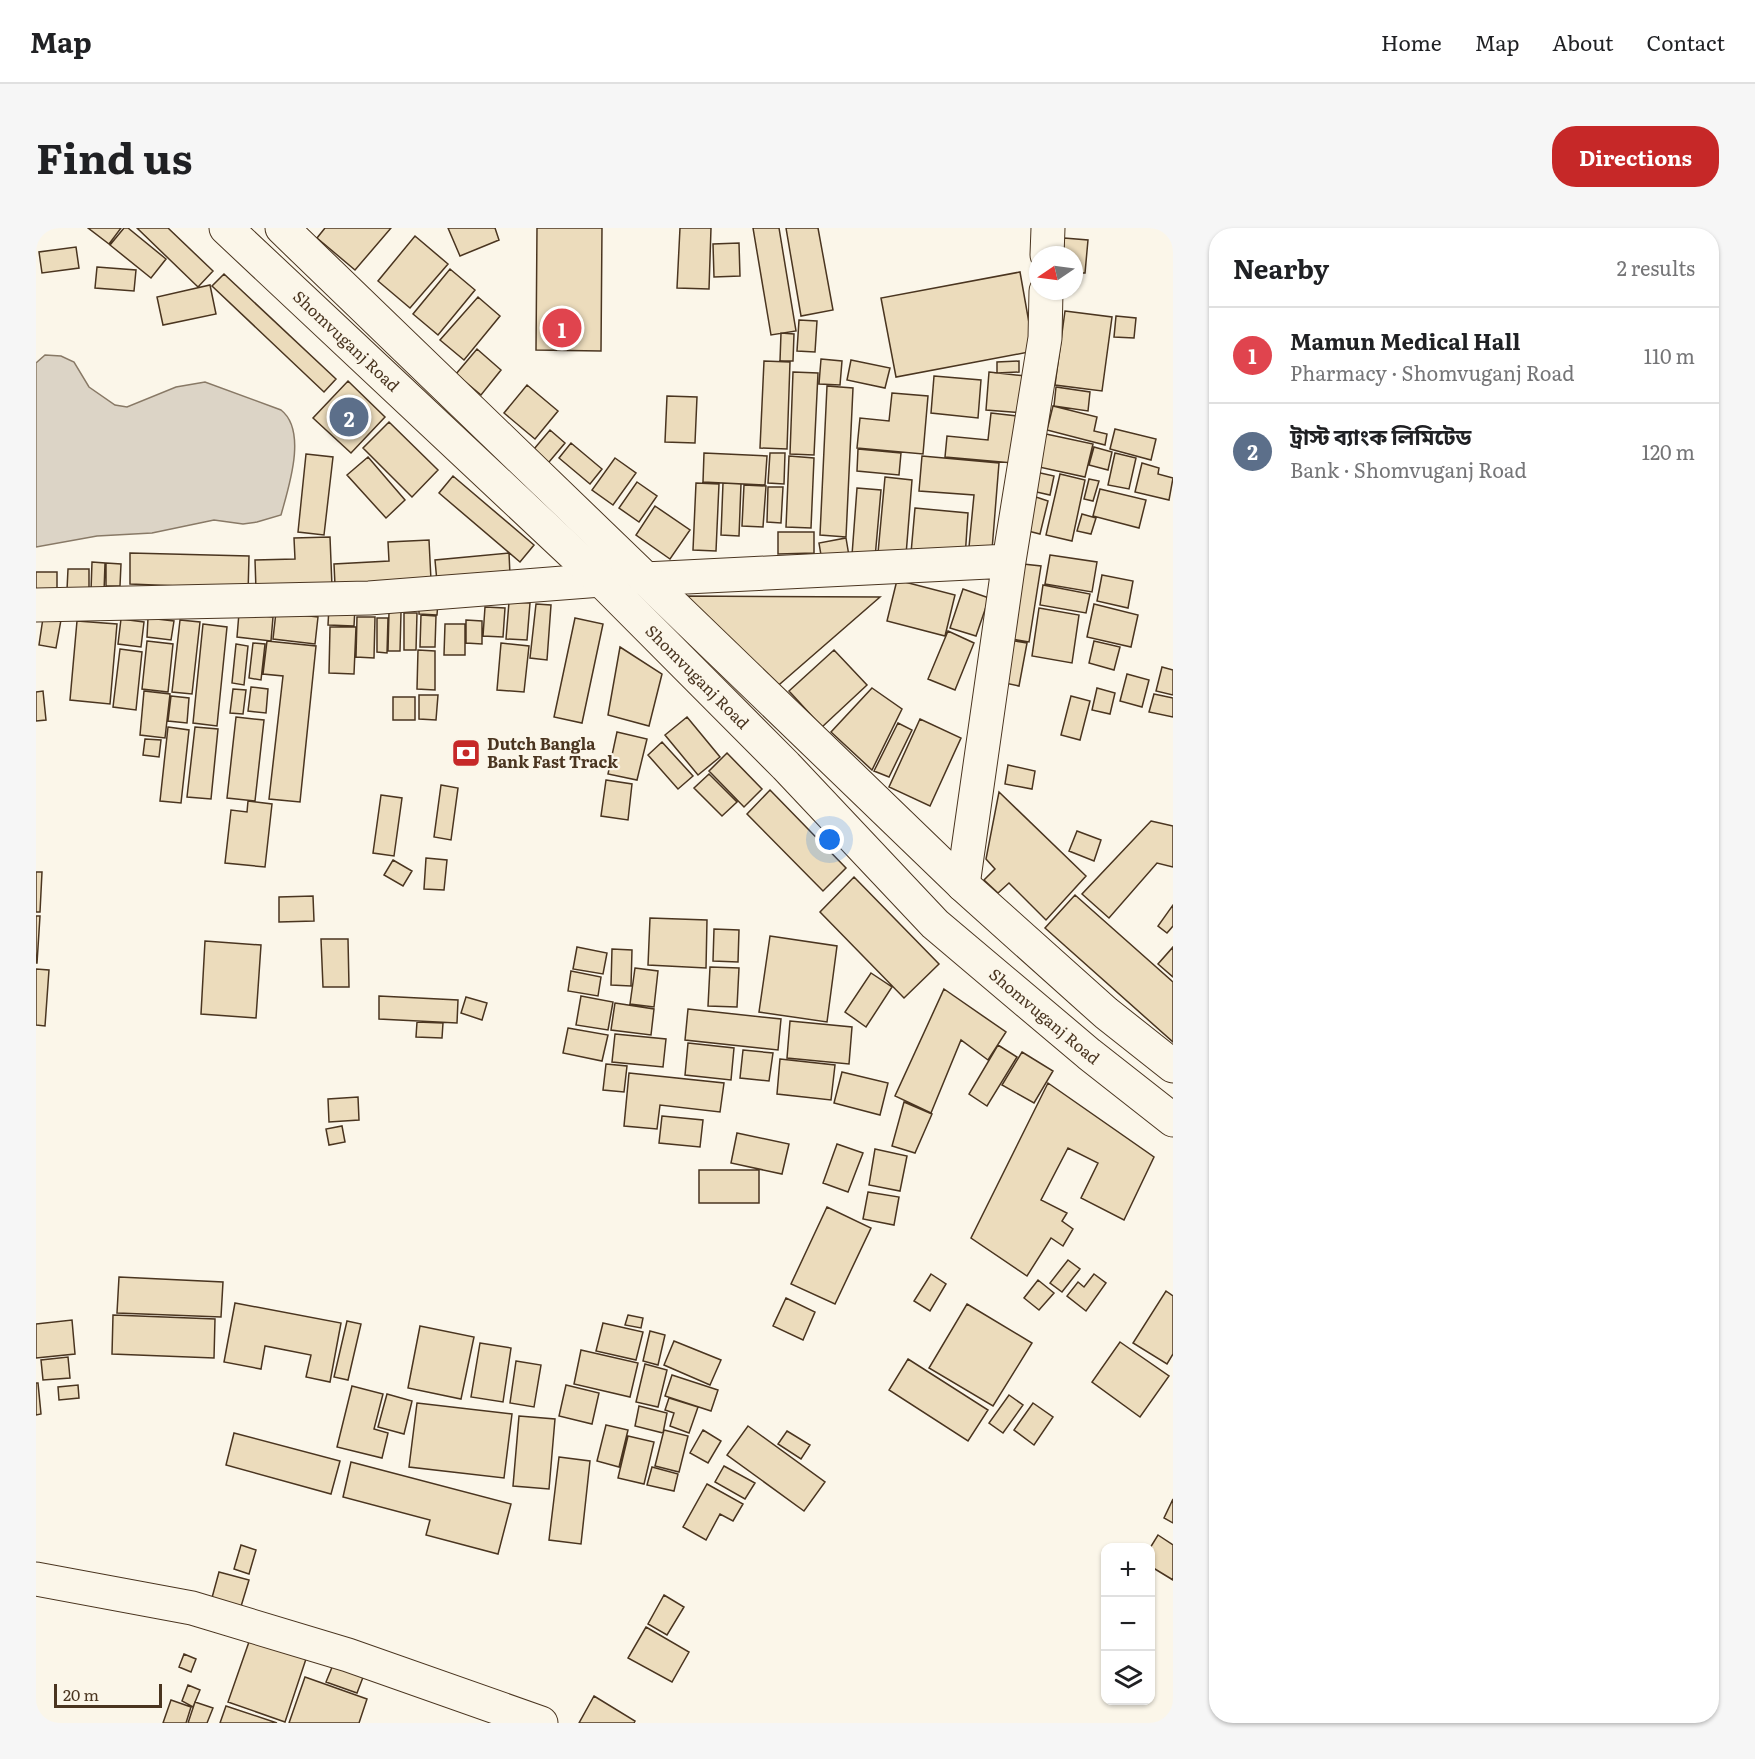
<!DOCTYPE html>
<html lang="en">
<head>
<meta charset="utf-8">
<style>
  body { margin:0; font-family:Literata,"Noto Sans Bengali",serif; background:#f6f6f6; color:#202124 }
  .controls { position:absolute; right:18px; bottom:18px; display:grid; overflow:hidden; border-radius:12px; box-shadow:0 2px 4px #0004 }
  .controls button { width:54px; height:54px; display:grid; place-items:center; padding:0; border:0; border-bottom:2px solid #e0e0e0; background:#fff; color:#202124; font:30px sans-serif }
  .compass { position:absolute; left:993px; top:18px; width:54px; height:54px; border-radius:50%; background:#fff; box-shadow:0 2px 4px #0004; rotate:257deg }
  .scale { position:absolute; left:18px; bottom:15px; width:108px; box-sizing:border-box; padding-left:6px; border:3px solid #4a3520; border-top:0; font-size:16px; line-height:21px; white-space:nowrap; color:#4a3520; -webkit-text-stroke:4px #fbf6e9; paint-order:stroke }
  .you { position:absolute; left:794px; top:612px; width:21px; height:21px; margin:-15px; border:4px solid #fff; border-radius:50%; background:#1a73e8; box-shadow:0 0 0 9px #1a73e833 }
  .badge { display:grid; place-items:center; width:39px; height:39px; border-radius:50%; background:#c62828; color:#fff; font-size:20px; font-weight:700 }
  .pin { position:absolute; translate:-50% -50%; border:3px solid #fff; box-shadow:0 2px 6px #0006 }
  .list { margin:0; padding:0; list-style:none }
  h2 { display:flex; justify-content:space-between; align-items:center; height:78px; margin:0; padding:0 24px; font-size:26px }
  h2 small { font-size:20px; font-weight:400; color:#757577 }
  .list li { display:grid; grid-template-columns:39px 1fr auto; gap:18px; align-items:center; box-sizing:border-box; height:96px; padding:0 24px; border-top:2px solid #e0e0e0 }
  .list b { display:block; font-size:22px; white-space:nowrap }
  .list p { margin:0; font-size:20px; white-space:nowrap; color:#757577 }
  .list em { font-size:20px; font-style:normal; color:#757577 }
  .icon { flex:none; width:33px; height:33px; fill:none; stroke:currentColor; stroke-width:2; stroke-linecap:round; stroke-linejoin:round }
  .map { position:relative; flex:none; width:1137px; height:1495px; overflow:hidden; border-radius:24px }
  header { display:flex; align-items:center; gap:36px; box-sizing:border-box; height:84px; padding:0 30px; background:#fff; border-bottom:2px solid #e0e0e0 }
  header strong { font-size:28px }
  nav { display:flex; gap:33px; margin-inline-start:auto; font-size:21px }
  .intro { display:flex; align-items:center; justify-content:space-between; box-sizing:border-box; height:144px; padding:0 36px }
  h1 { margin:0; font-size:42px }
  .button { padding:15px 27px; border-radius:24px; background:#c62828; color:#fff; font-size:21px; font-weight:700 }
  main { display:flex; gap:36px; padding:0 36px }
  aside { flex:1; background:#fff; border-radius:24px; box-shadow:0 2px 4px #0004 }
  .map>svg:first-child { display:block }
  .water { fill:#dcd4c6; stroke:#887966; stroke-width:1.5 }
  .building { fill:#ecdcbc; stroke:#4a3520; stroke-width:1.5 }
  .lines { fill:none; stroke-linecap:round; stroke-linejoin:round }
  .minor-casing { stroke:#4a3520; stroke-width:35 }
  .primary-casing { stroke:#4a3520; stroke-width:35 }
  .minor { stroke:#fbf6e9; stroke-width:33 }
  .primary { stroke:#fbf6e9; stroke-width:33 }
  .labels { text-anchor:middle; stroke-width:4.5; stroke-linejoin:round; paint-order:stroke }
  .street-label { font-size:16px; fill:#4a3520; stroke:#fbf6e9 }
  .poi-label { font-size:16px; font-weight:bold; fill:#4a3520; stroke:#fbf6e9; text-anchor:start }
</style>
</head>
<body>
<header>
<strong>Map</strong>
<nav><a>Home</a><a>Map</a><a>About</a><a>Contact</a></nav>
</header>
<div class="intro"><h1>Find us</h1><a class="button">Directions</a></div>
<main>
<div class="map">
<svg width="1137" height="1495" viewBox="0 0 1137 1495">
  <rect width="100%" height="100%" fill="#fbf6e9"/>
  <!-- water -->
  <path class="water" d="M9,127L25,128L38,134L53,159L79,177L91,179L140,159L169,154L245,182C272,203 252,261 245,287L221,294L207,296L178,292L116,305L61,308L0,319V135Z"/>
  <!-- building -->
  <path class="building" d="M52,0H85L73,16Z
    M88,0H92L130,31L115,50L74,17Z
    M101,0H132L177,43L162,59Z
    M289,0H355L319,42L281,10Z
    M412,0H459L463,12L424,28Z
    M501,0H566L565,123L500,122Z
    M644,0H675L673,61L641,60Z
    M717,0H743L760,103L735,107Z
    M750,0H782L797,82L765,88Z
    M379,8L412,36L374,80L342,53Z
    M1028,10L1052,12L1049,45H1038V27H1027Z
    M703,15L704,48L678,49L677,16Z
    M40,19L43,40L6,45L3,24Z
    M61,39L100,42L98,63L59,60Z
    M414,41L439,62L402,107L377,86Z
    M984,44L998,123L860,149L845,70Z
    M188,46L300,151L288,164L176,58Z
    M174,57L180,86L127,97L121,69Z
    M442,69L464,88L428,132L404,112Z
    M1029,83L1076,89L1066,163L1019,157Z
    M1080,88L1100,90L1098,110L1078,109Z
    M763,92L781,93L779,124L761,123Z
    M745,105L758,106L757,133H744Z
    M441,121L465,142L445,167L420,146Z
    M785,131L806,133L804,157L783,156Z
    M815,132L854,140L849,160L811,152Z
    M728,133L754,134L751,221L724,220Z
    M983,133V144L961,145V134Z
    M757,144L782,145L778,227L754,226Z
    M953,144L990,148L987,185L950,182Z
    M898,148L945,152L942,190L895,185Z
    M312,153L349,189L315,225L277,190Z
    M491,157L522,183L499,211L468,185Z
    M791,158L817,160L810,309L784,307Z
    M1020,159L1054,164L1052,183L1018,178Z
    M856,165L892,168L887,226L821,220L824,190L853,193Z
    M631,168L661,169L659,215L629,214Z
    M1017,178L1061,189L1058,203L1071,206L1069,217L1011,202Z
    M955,185L981,188L977,235L909,229L911,208L952,212Z
    M353,194L402,242L376,269L327,220Z
    M1079,201L1120,211L1115,232L1074,221Z
    M514,202L529,215L508,240L493,227Z
    M1010,206L1057,216L1049,249L1003,239Z
    M535,215L566,241L554,256L523,230Z
    M1058,219L1076,224L1072,242L1053,237Z
    M822,221L865,225L863,247L821,243Z
    M668,225L731,228L729,257L667,254Z
    M734,225H749L748,256L732,255Z
    M1079,225L1100,230L1093,261L1072,257Z
    M270,226L297,229L288,307L262,304Z
    M753,228L778,230L775,300L750,299Z
    M886,228L963,235L956,322L933,319L938,267L883,263Z
    M332,229L369,272L350,290L311,247Z
    M579,230L600,245L577,277L556,262Z
    M1106,235L1123,240L1122,246L1137,250L1133,272L1099,264Z
    M1000,244L1018,248L1014,267L996,263Z
    M1024,246L1049,252L1036,313L1010,307Z
    M417,248L498,317L484,334L403,265Z
    M849,249L876,252L870,327L842,325Z
    M1053,251L1063,253L1057,273L1048,271Z
    M601,254L621,268L603,294L583,280Z
    M660,255L683,256L680,323L657,322Z
    M687,255L705,256L703,308L685,307Z
    M708,257L730,258L727,299L706,298Z
    M732,259H747L745,295L731,294Z
    M821,260L845,262L839,330L816,327Z
    M1064,261L1110,272L1103,300L1057,288Z
    M997,268L1012,273L1004,306L988,302Z
    M619,278L654,302L634,331L600,307Z
    M879,280L932,285L929,330L875,325Z
    M1046,286L1060,290L1055,306L1041,303Z
    M742,304H778V325L742,326Z
    M294,309L296,359L220,362L219,332L259,331L258,310Z
    M810,310L813,328L786,333L783,315Z
    M393,312L395,352L299,357L298,336L353,333L352,314Z
    M94,325L213,328L212,366L143,358L94,356Z
    M473,325L474,347L401,354L399,332Z
    M1014,327L1061,334L1056,364L1009,356Z
    M56,334L69,335L68,364L55,363Z
    M70,335L85,336L84,358H70Z
    M987,336L1005,338L993,414L976,411Z
    M32,341H53V362H31Z
    M0,344H21V365L0,364Z
    M1066,347L1097,353L1092,380L1061,373Z
    M861,352L919,367L909,408L851,393Z
    M1007,357L1054,366L1050,385L1004,377Z
    M927,361L953,370L940,408L914,400Z
    M645,368L844,369L737,462Z
    M383,372L402,373L401,387L383,386Z
    M473,374L494,375L491,412L470,411Z
    M500,376L515,377L511,432L494,430Z
    M1058,376L1102,387L1095,419L1051,409Z
    M293,378L319,379L318,398L292,397Z
    M449,379L469,380L467,409L447,408Z
    M1003,380L1043,387L1036,435L996,428Z
    M240,384L282,389L279,416L237,411Z
    M353,384H365L364,423H352Z
    M203,385L237,389L235,413L201,409Z
    M368,385H381L380,422H368Z
    M385,387L400,388L399,419H384Z
    M321,389H339L338,430L320,429Z
    M7,390L25,392L20,420L3,417Z
    M112,390L138,393L135,412L111,409Z
    M341,390H352L351,425L341,424Z
    M539,390L567,396L546,495L518,489Z
    M85,391L108,394L105,419L82,416Z
    M144,392L164,394L156,466L136,464Z
    M430,392L446,393V416L430,415Z
    M41,393L81,396L74,476L34,472Z
    M167,396L191,399L181,498L157,495Z
    M409,396H429V427H408Z
    M294,399H320L318,446L293,445Z
    M912,403L938,415L919,462L892,451Z
    M972,412L991,415L983,458L964,454Z
    M111,413L137,416L132,464L106,461Z
    M231,413L280,418L264,574L233,571L247,448L227,446Z
    M1058,413L1084,419L1078,442L1053,435Z
    M217,415L229,416L225,452L213,450Z
    M465,415L493,418L488,464L461,462Z
    M200,416L212,418L208,457L196,455Z
    M584,419L626,446L613,498L572,487Z
    M84,421L106,424L100,482L77,479Z
    M382,422L399,423V462L381,461Z
    M798,422L831,457L786,499L753,463Z
    M1126,439L1137,442V467L1120,463Z
    M1091,446L1113,452L1106,479L1084,473Z
    M215,459L232,461L230,485L212,483Z
    M836,460L866,481L836,542L795,504Z
    M1061,460L1079,465L1074,486L1056,482Z
    M197,461L210,462L207,486L194,485Z
    M7,463L10,492L0,493V464Z
    M108,463L134,466L129,510L104,507Z
    M1118,466L1137,470V489L1113,484Z
    M383,467H402L400,492L383,491Z
    M135,468L153,470L151,495L132,493Z
    M1035,468L1054,473L1044,512L1025,507Z
    M357,469H379V492H357Z
    M200,489L228,492L219,573L191,570Z
    M651,489L684,529L662,547L629,507Z
    M884,491L925,510L894,578L853,559Z
    M862,495L876,502L853,549L838,543Z
    M132,499L153,502L145,575L124,573Z
    M159,499L182,501L175,571L151,569Z
    M581,504L611,511L601,552L572,546Z
    M109,511L125,512L123,529L107,527Z
    M626,514L657,548L642,561L612,527Z
    M691,525L726,561L708,579L673,543Z
    M972,537L999,543L996,561L969,556Z
    M673,546L701,574L686,588L658,560Z
    M570,552L596,556L592,592L565,588Z
    M405,557L422,560L415,612L398,609Z
    M734,562L810,640L787,663L711,586Z
    M963,564L1050,648L1010,692L973,655L962,665L948,652L959,641L950,631Z
    M345,567L366,570L358,628L337,625Z
    M212,573L236,576L229,639L189,635L195,582L211,584Z
    M1115,593L1137,598V639L1121,635L1073,690L1046,666Z
    M1041,603L1065,612L1058,633L1033,623Z
    M390,630L411,632L408,662L388,661Z
    M357,632L376,643L367,658L348,647Z
    M0,644H6L4,684H0Z
    M818,649L903,736L868,770L784,684Z
    M1039,667L1137,754V814L1009,700Z
    M277,668L278,693L243,694V669Z
    M1137,677V698L1131,705L1122,698Z
    M0,688H4L1,735H0Z
    M614,690L671,692L670,740L612,737Z
    M678,701L703,702L702,734L677,733Z
    M734,708L801,718L791,794L723,784Z
    M285,711H312L313,759H287Z
    M169,713L225,717L220,790L165,786Z
    M541,719L571,725L567,746L537,741Z
    M1137,719V749L1122,736Z
    M576,721L596,722L595,758L575,757Z
    M674,739L703,740L701,779L672,778Z
    M599,740L622,743L618,779L594,776Z
    M0,741L13,742L9,798L0,797Z
    M535,743L565,749L562,768L532,763Z
    M835,745L856,759L830,799L809,784Z
    M908,761L970,804L952,832L925,812L895,885L859,868Z
    M343,768L422,772L421,795L343,791Z
    M545,768L577,774L572,802L540,797Z
    M430,769L451,775L446,792L425,785Z
    M579,775L618,781L615,807L575,802Z
    M652,781L745,791L742,822L649,812Z
    M754,793L816,799L813,836L751,830Z
    M381,794L407,795L406,810L380,809Z
    M532,800L572,807L566,833L527,825Z
    M579,806L630,811L627,839L576,834Z
    M652,815L698,820L695,852L649,847Z
    M962,817L981,829L951,878L933,866Z
    M707,822L737,825L733,853L704,850Z
    M986,824L1017,843L998,875L966,857Z
    M744,831L799,837L795,872L741,866Z
    M570,836L591,838L588,864L567,862Z
    M806,844L852,855L844,887L798,875Z
    M593,845L688,855L684,884L624,877L621,901L588,898Z
    M1012,855L1118,929L1088,992L1045,970L1062,935L1032,920L1005,972L1031,985L1026,993L1037,1001L1027,1018L1015,1010L991,1048L935,1010Z
    M322,869L323,892L293,894L292,871Z
    M868,874L896,886L879,925L856,918Z
    M626,888L667,892L664,919L623,915Z
    M306,898L309,914L293,917L290,901Z
    M701,905L753,916L746,946L695,935Z
    M801,916L827,925L812,964L787,955Z
    M839,921L871,928L864,963L833,957Z
    M663,942H723V975H663Z
    M832,964L863,969L858,997L827,991Z
    M791,979L835,1000L799,1076L755,1056Z
    M1032,1032L1044,1041L1026,1064L1014,1055Z
    M895,1046L910,1056L894,1083L878,1073Z
    M1058,1046L1070,1055L1050,1083L1031,1068L1042,1054L1048,1059Z
    M83,1049L187,1054L185,1089L81,1085Z
    M1002,1052L1018,1065L1003,1082L988,1070Z
    M1130,1063L1137,1068V1126L1131,1136L1097,1115Z
    M750,1070L779,1084L767,1112L737,1098Z
    M199,1075L305,1095L294,1154L270,1149L275,1127L229,1118L225,1141L188,1134Z
    M931,1076L996,1115L957,1178L893,1140Z
    M77,1087L179,1091L178,1130L76,1126Z
    M592,1087L607,1090L605,1100L589,1097Z
    M36,1092L39,1126L0,1130V1096Z
    M311,1093L325,1096L312,1152L298,1149Z
    M567,1095L607,1104L600,1132L560,1123Z
    M384,1098L438,1109L425,1171L372,1160Z
    M614,1103L629,1107L622,1137L607,1133Z
    M638,1113L685,1132L674,1157L628,1137Z
    M1084,1114L1133,1148L1104,1189L1056,1154Z
    M444,1115L475,1120L467,1174L435,1169Z
    M545,1122L602,1135L594,1169L538,1156Z
    M32,1129L34,1150L7,1152L5,1132Z
    M872,1131L952,1182L932,1213L853,1162Z
    M480,1133L505,1137L498,1179L474,1175Z
    M609,1136L631,1142L622,1179L600,1174Z
    M636,1147L682,1162L675,1183L629,1168Z
    M0,1155H2L5,1186L0,1187Z
    M42,1157L43,1170L23,1172L22,1159Z
    M530,1157L563,1165L556,1196L523,1188Z
    M316,1158L347,1166L338,1201L352,1205L346,1230L301,1219Z
    M351,1166L376,1173L368,1206L342,1199Z
    M973,1167L987,1177L967,1205L953,1195Z
    M633,1170L662,1179L653,1205L634,1198L638,1185L629,1182Z
    M381,1175L476,1186L468,1250L373,1239Z
    M997,1175L1017,1189L998,1217L978,1202Z
    M603,1178L631,1185L627,1205L599,1198Z
    M483,1188L519,1191L513,1261L477,1258Z
    M570,1197L592,1202L583,1239L561,1233Z
    M712,1198L789,1254L768,1283L691,1227Z
    M628,1202L652,1208L643,1244L619,1238Z
    M667,1202L685,1213L672,1235L654,1225Z
    M751,1203L774,1217L765,1231L742,1216Z
    M198,1205L304,1233L295,1266L190,1237Z
    M592,1208L618,1214L608,1256L582,1250Z
    M523,1229L554,1233L545,1316L513,1312Z
    M315,1234L475,1276L462,1326L390,1307L394,1292L307,1269Z
    M688,1238L719,1255L709,1271L679,1254Z
    M616,1239L642,1246L638,1263L611,1257Z
    M671,1256L707,1276L697,1293L684,1286L670,1312L647,1299Z
    M1137,1271V1295L1128,1290Z
    M1122,1307L1137,1317V1352L1114,1338V1320Z
    M205,1317L220,1322L213,1346L198,1341Z
    M183,1344L213,1352L203,1385L174,1377Z
    M628,1367L648,1379L631,1407L612,1396Z
    M610,1399L653,1424L636,1454L592,1430Z
    M214,1411L270,1431L249,1494L192,1474Z
    M148,1426L160,1431L155,1444L143,1439Z
    M299,1432L329,1444L321,1465L290,1454Z
    M269,1449L331,1471L323,1495H253Z
    M152,1457L164,1462L157,1479L146,1473Z
    M558,1468L599,1493L598,1495H543Z
    M135,1472L155,1479L150,1495H127Z
    M159,1474L177,1480L171,1495H152Z
    M190,1478L241,1495H184Z"/>
  <g class="lines">
    <!-- minor casing -->
    <g class="minor-casing">
      <path id="minor" d="M1011,27L1012,0
        M609,351L973,333
        M0,377L333,370L565,352
        M927,657L973,333L1009,110L1010,63
        M0,1351L156,1380L312,1427L505,1495"/>
    </g>
    <!-- primary casing -->
    <g class="primary-casing">
      <g id="primary">
        <path id="s1" d="M190,0L565,352L750,538L899,696L1053,826L1137,892"/>
        <path d="M246,0L927,657L1070,785L1137,838"/>
      </g>
    </g>
    <!-- minor -->
    <use href="#minor" class="minor"/>
    <!-- primary -->
    <use href="#primary" class="primary"/>
  </g>
  <!-- icons -->
  <defs>
    <g id="bank-square" transform="scale(1.5)"><rect x="-9" y="-9" width="18" height="18" rx="4" fill="#c62828" stroke="#fbf6e9"/><path d="M-6-4H6V4H-6ZM0-2.3a2.3 2.3 0 1 0 0 4.6a2.3 2.3 0 1 0 0-4.6Z" fill="#fff"/></g>
  </defs>
  <g fill-rule="evenodd">
    <use href="#bank-square" x="430" y="525"/>
  </g>
  <g class="labels">
    <!-- street labels -->
    <g class="street-label">
      <text dy="6" stroke="none"><textPath href="#s1" startOffset="165">Shomvuganj Road</textPath></text>
      <text dy="6" stroke="none"><textPath href="#s1" startOffset="651">Shomvuganj Road</textPath></text>
      <text dy="6" stroke="none"><textPath href="#s1" startOffset="1137">Shomvuganj Road</textPath></text>
    </g>
    <!-- poi labels -->
    <g class="poi-label">
      <text x="451" y="522">Dutch Bangla<tspan x="451" dy="18">Bank Fast Track</tspan></text>
    </g>
  </g>
</svg>
<div class="controls">
<button>+</button>
<button>−</button>
<button><svg class="icon" aria-label="layers" viewBox="0 0 24 24"><path d="M12 4l9 5-9 5-9-5zM3 14l9 5 9-5"/></svg></button>
</div>
<svg class="compass" viewBox="-18 -18 36 36"><path d="M0-13l5 13h-10z" fill="#e53935"/><path d="M0 13l5-13h-10z" fill="#757577"/></svg>
<div class="scale">20 m</div>
<div class="you"></div>
<div class="pin badge" style="left:526px;top:100px;background:#e0444e">1</div>
<div class="pin badge" style="left:313px;top:189px;background:#5c6f8a">2</div>
</div>
<aside>
<h2>Nearby<small>2 results</small></h2>
<ul class="list">
<li><span class="badge" style="background:#e0444e">1</span><div><b>Mamun Medical Hall</b><p>Pharmacy · Shomvuganj Road</p></div><em>110 m</em></li>
<li><span class="badge" style="background:#5c6f8a">2</span><div><b>ট্রাস্ট ব্যাংক লিমিটেড</b><p>Bank · Shomvuganj Road</p></div><em>120 m</em></li>
</ul>
</aside>
</main>
</body>
</html>
